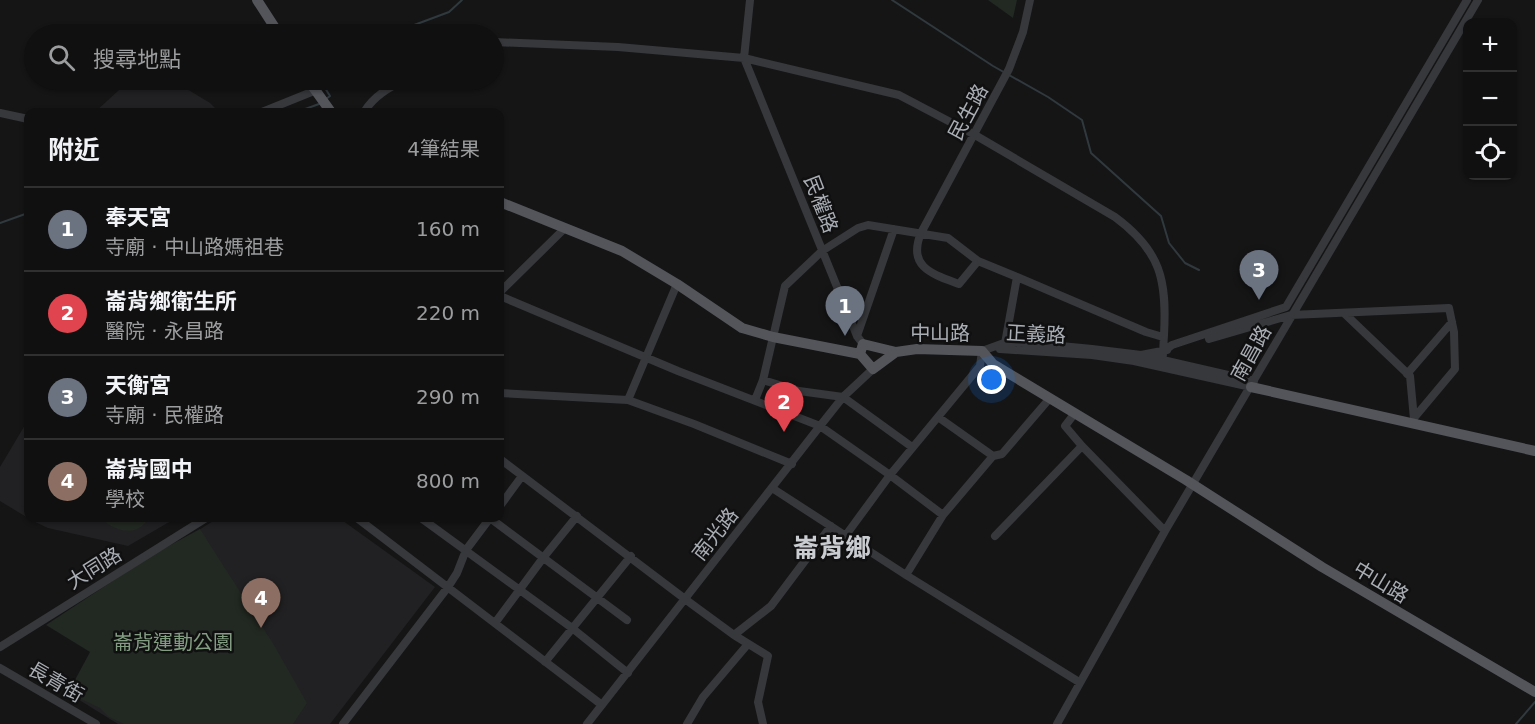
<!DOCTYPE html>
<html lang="zh-TW">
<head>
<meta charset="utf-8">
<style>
  body { margin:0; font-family:"DejaVu Sans","Noto Sans TC",sans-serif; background:#1e1e1e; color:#f1f3f6 }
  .controls { position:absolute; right:18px; top:18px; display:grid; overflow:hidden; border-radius:12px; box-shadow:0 2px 4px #0004 }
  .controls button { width:54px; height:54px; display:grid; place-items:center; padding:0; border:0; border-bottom:2px solid #303030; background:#101010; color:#f1f3f6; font:30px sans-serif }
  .you { position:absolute; left:992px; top:380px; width:21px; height:21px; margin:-15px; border:4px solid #fff; border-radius:50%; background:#1a73e8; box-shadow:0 0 0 9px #1a73e833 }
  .badge { display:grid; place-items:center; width:39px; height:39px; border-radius:50%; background:#b45309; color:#fff; font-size:20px; font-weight:700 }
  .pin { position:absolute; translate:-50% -50px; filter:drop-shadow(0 2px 3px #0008) }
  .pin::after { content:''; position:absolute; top:32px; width:21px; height:18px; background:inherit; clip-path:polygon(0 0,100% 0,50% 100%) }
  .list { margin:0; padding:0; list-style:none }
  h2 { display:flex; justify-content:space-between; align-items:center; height:78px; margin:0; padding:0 24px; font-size:26px }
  h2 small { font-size:20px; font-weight:400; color:#9c9d9f }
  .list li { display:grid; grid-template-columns:39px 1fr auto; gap:18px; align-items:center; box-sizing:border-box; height:84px; padding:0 24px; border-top:2px solid #303030 }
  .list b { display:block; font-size:22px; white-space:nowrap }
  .list p { margin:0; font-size:20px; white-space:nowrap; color:#9c9d9f }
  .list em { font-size:20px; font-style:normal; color:#9c9d9f }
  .icon { flex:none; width:33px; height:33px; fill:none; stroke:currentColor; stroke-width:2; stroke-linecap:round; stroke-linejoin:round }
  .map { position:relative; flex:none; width:1535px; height:724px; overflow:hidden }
  .search { position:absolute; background:#101010; box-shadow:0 2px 4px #0004; left:24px; top:24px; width:480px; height:66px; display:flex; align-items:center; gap:15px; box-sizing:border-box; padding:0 21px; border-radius:33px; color:#9c9d9f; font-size:22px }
  .panel { position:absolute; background:#101010; box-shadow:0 2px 4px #0004; left:24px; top:108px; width:480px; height:414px; border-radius:12px }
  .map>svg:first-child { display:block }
  .built { fill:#212123 }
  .green { fill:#222822 }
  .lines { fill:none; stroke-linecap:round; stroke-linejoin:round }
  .stream { stroke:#30393e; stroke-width:2 }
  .minor { stroke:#37383b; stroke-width:8 }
  .major { stroke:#53555a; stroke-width:10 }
  .labels { text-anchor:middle; stroke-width:5; stroke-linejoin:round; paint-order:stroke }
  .street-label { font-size:20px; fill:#a9aeb5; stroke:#101011 }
  .park-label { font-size:20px; fill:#839d82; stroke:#101011 }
  .district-label { font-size:26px; font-weight:bold; fill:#c9ccd1; stroke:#101011 }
</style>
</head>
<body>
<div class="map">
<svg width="1535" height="724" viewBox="0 0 1535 724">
  <rect width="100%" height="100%" fill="#151516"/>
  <!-- built -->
  <path class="built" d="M130,80H172L210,103L219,112H95Z
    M28,420V518H176L128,546L48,528L33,521L0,501V467Z
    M218,518H339L435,587L330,724H118L68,693L99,656L122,578Z"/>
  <!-- green -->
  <path class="green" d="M988,0H1017L1013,18Z
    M101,518H149C137,538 115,532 101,518Z
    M200,529L274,645L307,703L293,724H124L109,717L100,708L68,693L90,652L46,625L152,555Z"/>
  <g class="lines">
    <!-- stream -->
    <path class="stream" d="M892,0L993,66L1048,97L1082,120L1091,153L1161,216L1169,243L1185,263L1199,270
      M390,34L449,12L462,0
      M320,80L330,96L326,99
      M297,112L319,104
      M0,223L28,213
      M1516,724L1535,702"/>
    <!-- minor -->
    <path class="minor" d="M750,0L744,58L857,336L863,344
      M494,42L618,47L744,58L899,95L975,135L1115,217C1161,251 1167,280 1164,335C1163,346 1164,356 1161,367
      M262,112L314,91
      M364,112C374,96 388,88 405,80
      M0,113L28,119
      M978,261L959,284C932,274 907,267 921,233L1009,69L1023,32L1030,0
      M1017,277L1146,332L1163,337
      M500,292L565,228
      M500,296L678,371L820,426L890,475L943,515
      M1344,313L1410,376L1414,419
      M857,336L894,229
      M1209,339L1291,315L1449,308L1454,332L1455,369L1414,418
      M1000,349L1092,355L1134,361L1251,387
      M982,351L1004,343L1019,342L1092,349L1141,355L1254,381
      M1164,351L1172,345L1286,307L1467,0
      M1134,361L1141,355L1167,350
      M1407,374L1452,322
      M763,380L799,391L843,397L912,447
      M500,393L628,400L694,424L792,464
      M628,400L677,284
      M755,400L763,380L785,286L822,251L858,228L868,225L948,238L978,261L1017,277L1004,349
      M1075,413L1065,426L1082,446L1165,531
      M938,417L993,456
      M993,456L1002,454L1050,398
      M500,459L693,605L734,635L768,656L758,702L763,724
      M772,488L906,575L1079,682
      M500,506L522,476
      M357,518L602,705
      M421,518L572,628L628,673
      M490,518L627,620
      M846,535L890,475L980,366L982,351
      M995,536L1082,446
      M906,575L943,515L993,456
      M495,623L543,558L577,516
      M734,635L771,606L831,526
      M0,647L206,518
      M545,662L631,556
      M0,668L96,724
      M343,724L448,587L457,573L466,550L490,518
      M587,724L820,426L843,397L873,369
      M687,724L703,697L748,644
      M1057,724L1165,531L1478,0"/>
    <!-- major -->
    <path class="major" d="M257,0L279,34
      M308,80L331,112
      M500,202L622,251L677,284L742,328L773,337L860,354
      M860,354L863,344L896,352L917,349L982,351L993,364L1186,480L1322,567L1535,692
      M860,354L873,369L896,352
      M1251,387L1535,451"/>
  </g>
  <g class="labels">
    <!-- street labels -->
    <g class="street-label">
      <text transform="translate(968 112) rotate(-62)" y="7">民生路</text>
      <text transform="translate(821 204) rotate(69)" y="7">民權路</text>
      <text x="940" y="340">中山路</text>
      <text transform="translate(1036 334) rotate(3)" y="7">正義路</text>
      <text transform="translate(1251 353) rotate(-61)" y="7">南昌路</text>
      <text transform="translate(715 534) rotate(-52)" y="7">南光路</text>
      <text transform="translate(94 568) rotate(-32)" y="7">大同路</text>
      <text transform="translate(1381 582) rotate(31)" y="7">中山路</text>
      <text transform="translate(56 682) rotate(30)" y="7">長青街</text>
    </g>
    <!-- park labels -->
    <g class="park-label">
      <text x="173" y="649">崙背運動公園</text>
    </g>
    <!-- district labels -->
    <g class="district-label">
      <text x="832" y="557">崙背鄉</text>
    </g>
  </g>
</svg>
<div class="controls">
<button>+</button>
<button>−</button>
<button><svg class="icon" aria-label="locate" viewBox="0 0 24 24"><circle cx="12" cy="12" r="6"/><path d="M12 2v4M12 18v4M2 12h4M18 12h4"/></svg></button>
</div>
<div class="you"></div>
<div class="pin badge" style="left:845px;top:336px;background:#6b7280">1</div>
<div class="pin badge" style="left:784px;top:432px;background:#e0444e">2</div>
<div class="pin badge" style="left:1259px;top:300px;background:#6b7280">3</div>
<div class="pin badge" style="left:261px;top:628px;background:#8d6e63">4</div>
<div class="search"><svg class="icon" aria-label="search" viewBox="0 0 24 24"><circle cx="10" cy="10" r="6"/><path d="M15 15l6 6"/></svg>搜尋地點</div>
<section class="panel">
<h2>附近<small>4筆結果</small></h2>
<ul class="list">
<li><span class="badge" style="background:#6b7280">1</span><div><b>奉天宮</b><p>寺廟 · 中山路媽祖巷</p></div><em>160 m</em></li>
<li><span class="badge" style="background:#e0444e">2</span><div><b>崙背鄉衛生所</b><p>醫院 · 永昌路</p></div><em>220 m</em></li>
<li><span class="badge" style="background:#6b7280">3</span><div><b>天衡宮</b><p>寺廟 · 民權路</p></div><em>290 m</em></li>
<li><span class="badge" style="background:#8d6e63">4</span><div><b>崙背國中</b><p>學校</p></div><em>800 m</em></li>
</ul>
</section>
</div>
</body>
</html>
